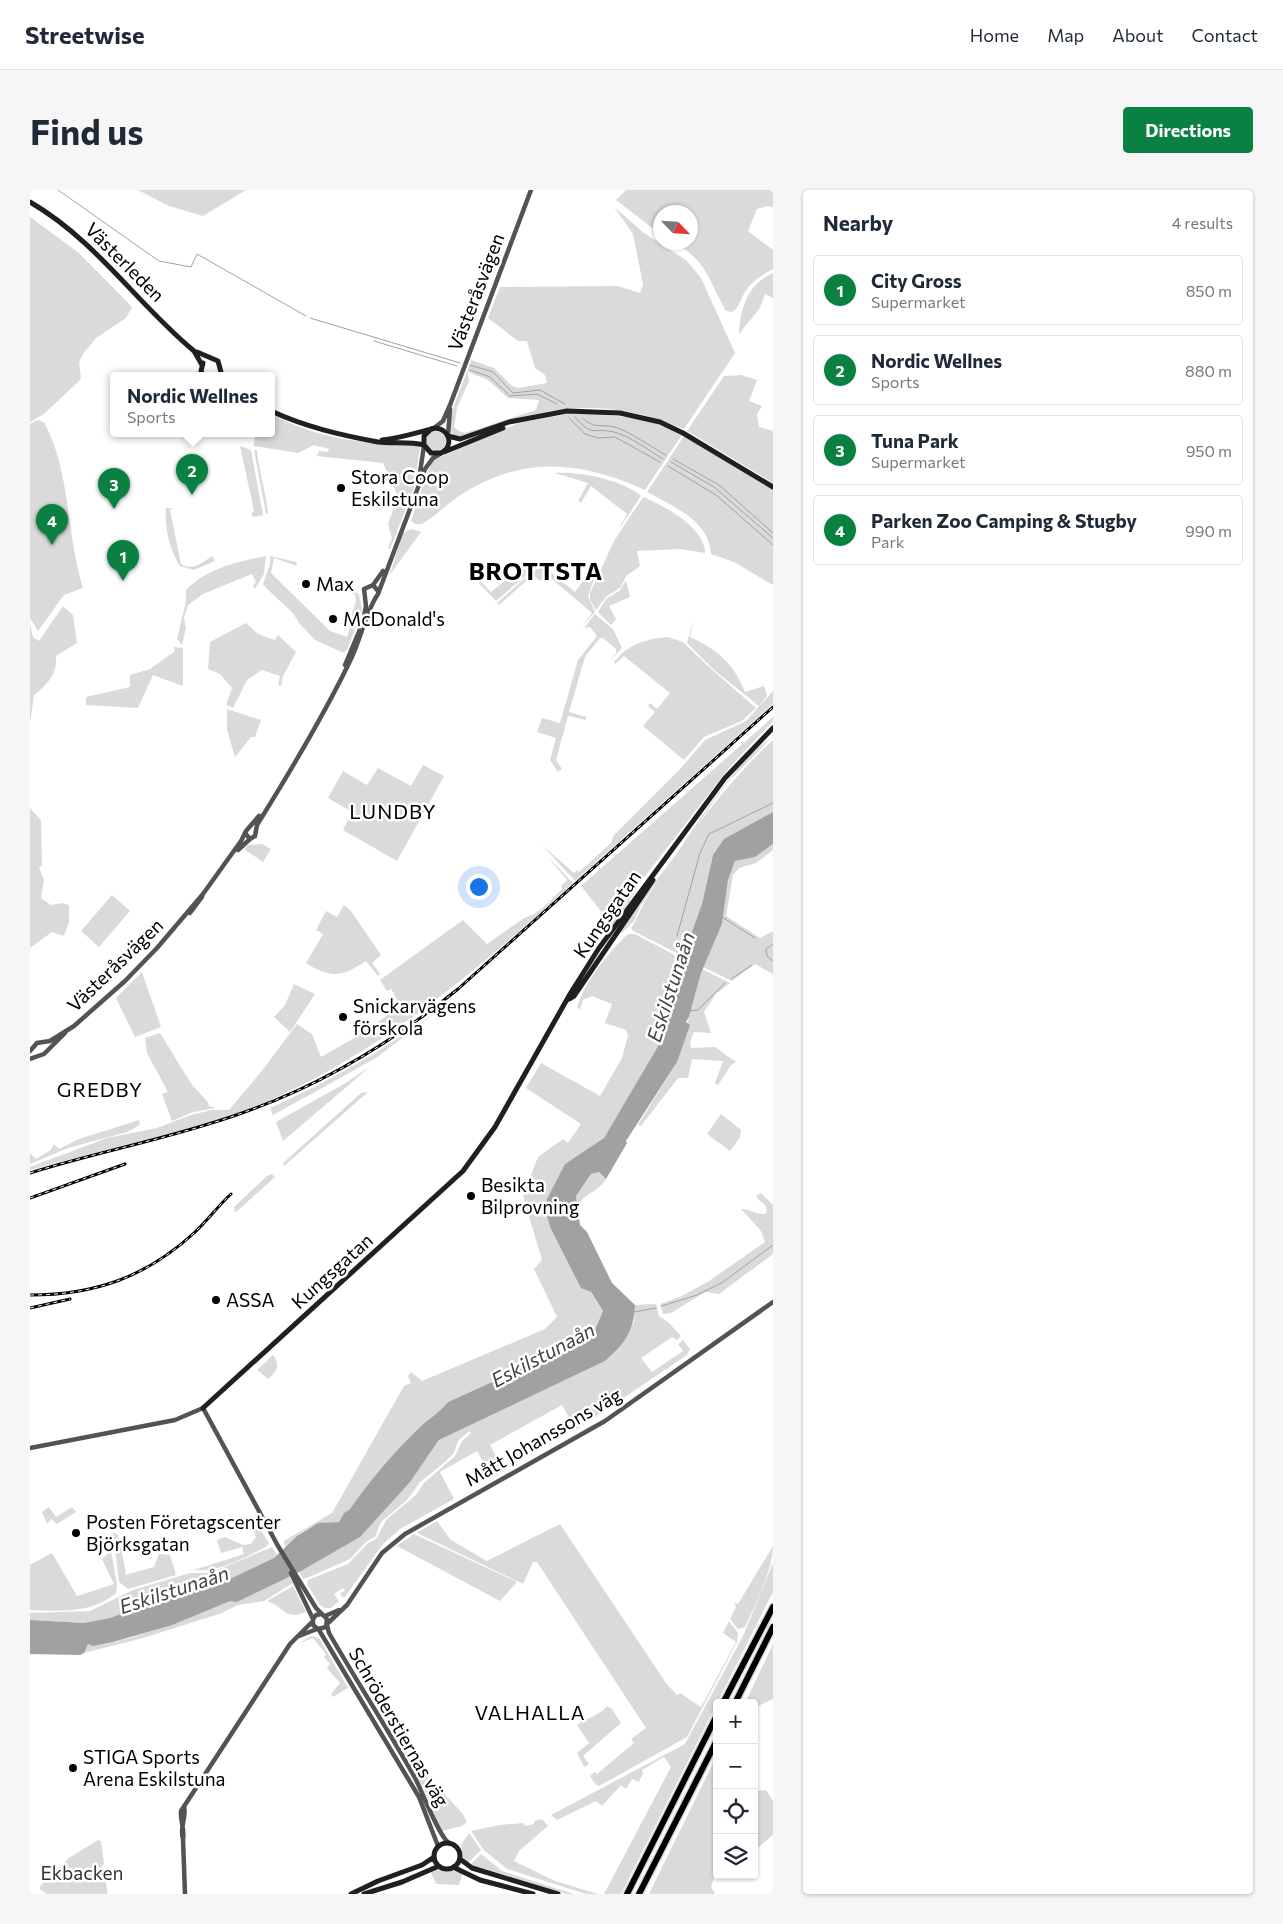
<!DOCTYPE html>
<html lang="en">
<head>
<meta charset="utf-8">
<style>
  body { margin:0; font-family:Commissioner,sans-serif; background:#f6f6f7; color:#1f2937 }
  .controls { position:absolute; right:15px; bottom:15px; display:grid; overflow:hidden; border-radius:5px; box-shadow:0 1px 4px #0004 }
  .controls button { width:45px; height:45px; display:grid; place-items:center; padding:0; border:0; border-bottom:1px solid #e0e1e3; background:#fff; color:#1f2937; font:25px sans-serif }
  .compass { position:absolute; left:623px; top:15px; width:45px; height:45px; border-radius:50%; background:#fff; box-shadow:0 1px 4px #0004; rotate:115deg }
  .you { position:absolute; left:448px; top:696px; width:18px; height:18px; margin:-12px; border:4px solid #fff; border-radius:50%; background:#1a73e8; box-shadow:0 0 0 8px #1a73e833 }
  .badge { display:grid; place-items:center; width:32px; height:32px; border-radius:50%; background:#0b8043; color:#fff; font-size:16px; font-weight:700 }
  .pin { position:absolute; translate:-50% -41px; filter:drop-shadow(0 1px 2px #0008) }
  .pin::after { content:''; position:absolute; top:26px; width:18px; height:15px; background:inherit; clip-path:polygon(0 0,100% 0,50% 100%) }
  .popup { position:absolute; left:80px; top:182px; width:165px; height:65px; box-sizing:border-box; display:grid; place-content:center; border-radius:5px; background:#fff; filter:drop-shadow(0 1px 4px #0005); font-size:16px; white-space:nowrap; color:#747a83 }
  .popup b { font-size:19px; color:#1f2937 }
  .popup::after { content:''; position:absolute; left:50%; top:100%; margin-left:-10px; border:10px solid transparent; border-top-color:#fff }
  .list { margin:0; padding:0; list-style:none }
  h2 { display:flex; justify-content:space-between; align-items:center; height:65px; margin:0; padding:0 20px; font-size:21px }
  h2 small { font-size:16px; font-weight:400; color:#747a83 }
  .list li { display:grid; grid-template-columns:32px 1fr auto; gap:15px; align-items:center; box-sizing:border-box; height:70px; margin:0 10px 10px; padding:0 10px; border:1px solid #e0e1e3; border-radius:5px }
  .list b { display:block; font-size:19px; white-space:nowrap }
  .list p { margin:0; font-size:16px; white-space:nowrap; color:#747a83 }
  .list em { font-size:16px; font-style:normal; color:#747a83 }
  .icon { flex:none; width:28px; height:28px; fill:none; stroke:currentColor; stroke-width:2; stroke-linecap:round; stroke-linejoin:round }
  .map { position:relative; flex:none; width:743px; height:1704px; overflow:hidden; border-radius:5px }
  header { display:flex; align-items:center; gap:30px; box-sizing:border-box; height:70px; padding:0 25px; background:#fff; border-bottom:1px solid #e0e1e3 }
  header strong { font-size:24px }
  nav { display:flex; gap:28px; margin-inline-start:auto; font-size:18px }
  .intro { display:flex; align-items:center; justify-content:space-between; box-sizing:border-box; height:120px; padding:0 30px }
  h1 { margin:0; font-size:35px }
  .button { padding:12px 22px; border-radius:5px; background:#0b8043; color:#fff; font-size:18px; font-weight:700 }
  main { display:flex; gap:30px; padding:0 30px }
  aside { flex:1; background:#fff; border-radius:5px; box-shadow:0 1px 4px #0004 }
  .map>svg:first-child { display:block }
  .green { fill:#dadada; fill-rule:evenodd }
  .water { fill:#a1a1a1 }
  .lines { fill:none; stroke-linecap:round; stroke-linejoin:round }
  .stream { stroke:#a1a1a1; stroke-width:1 }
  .motorway-casing { stroke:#dbdbdb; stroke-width:9 }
  .tertiary { stroke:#535353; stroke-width:4.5 }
  .secondary { stroke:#202020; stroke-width:5 }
  .motorway { stroke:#000; stroke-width:6 }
  .rail-casing { stroke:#000; stroke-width:3 }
  .rail { stroke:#fff; stroke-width:1; stroke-dasharray:4; stroke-linecap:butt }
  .poi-dot { fill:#000; stroke:#fff; stroke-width:2 }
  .labels { text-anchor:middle; stroke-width:5; stroke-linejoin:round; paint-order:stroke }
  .street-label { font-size:19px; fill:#000; stroke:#fff }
  .poi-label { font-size:19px; fill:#000; stroke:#fff; text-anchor:start }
  .park-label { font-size:19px; fill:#313131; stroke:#fff }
  .neighbourhood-label { font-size:20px; letter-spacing:1px; fill:#000; stroke:#fff }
  .water-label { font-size:20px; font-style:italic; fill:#424242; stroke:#fff }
  .district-label { font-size:24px; font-weight:bold; letter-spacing:1px; fill:#000; stroke:#fff }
</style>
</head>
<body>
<header>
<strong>Streetwise</strong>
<nav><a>Home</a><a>Map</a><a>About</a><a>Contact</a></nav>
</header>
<div class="intro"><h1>Find us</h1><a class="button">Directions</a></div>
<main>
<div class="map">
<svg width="743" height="1704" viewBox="0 0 743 1704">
  <rect width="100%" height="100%" fill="#fff"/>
  <!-- green -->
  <path class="green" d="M108,0H216L173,26L139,16Z
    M596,0H743V17L737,16L727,19L718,41L743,60V79C734,84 723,90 717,99C711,106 711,117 702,122L696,121C679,91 677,71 645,53L661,52V22H631L630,44L586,10Z
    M584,17L614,43L656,70L671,88L705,163L654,239C568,203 513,218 428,247L423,246C413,228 437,188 441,170L464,178L482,196L488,198L517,193L515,185L505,178L497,151H488L458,128L470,97L588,96L610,103L613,94L603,44ZM438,182L458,190L478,208L509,210L506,220L435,243L429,241L424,237L427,218L439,191Z
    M0,27L49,63L102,117L96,128L66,148L53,164L49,172L51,189L14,224L0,232Z
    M743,83V108L735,104L730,118L709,144C710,118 718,94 743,83Z
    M711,185L727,190L719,211L732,216L727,224L729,237L743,241V293L657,241L694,186Z
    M543,223C581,225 619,226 652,245L615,300C551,272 497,265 435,302C420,311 407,325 392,334H386L381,331L398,281L403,270L489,233Z
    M241,224C286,248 335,255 386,254L390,258L384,298L360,359L358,358L362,348L358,334L368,306L353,273L287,266L289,261L298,262L299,259L284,255L268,263L224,256L225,244H241Z
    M7,230L14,232C41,282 36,344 53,398L34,405L8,441L0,428V234Z
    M396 251a10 10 0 1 1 20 0a10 10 0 1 1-20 0Z
    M654,246L743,300V395L704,372L681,364C679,330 644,317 617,302Z
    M210,256L221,260L233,325L224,327L221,324L224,321Z
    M224,260H227C229,282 236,302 238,323L236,324Z
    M525,283C549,281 593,290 611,306L587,342L597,324L561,296L551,313L548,311L558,293Z
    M613,307C633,315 676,338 675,363L650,359L607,361L610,376L596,386L591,397L576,407L566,420L560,410V403L584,351Z
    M136,318H143L140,320L151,374C163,381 172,373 182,366L185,371L164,380L150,376C140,361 134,336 136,318Z
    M381,339L391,342L359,386C365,370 367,359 373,343Z
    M236,366L234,384L225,399L223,396L226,392L222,384L173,404L158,415L154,428L156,438L152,455L147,449L156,411V400C178,378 207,372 236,366Z
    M240,366L266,372L267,376L244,368L241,383L300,441L317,447L320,436L318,434L326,412L325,405L306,395V393L308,391L329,404L332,421L317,460L314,463L285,450L269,433L263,423L236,398L233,394L240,374Z
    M511,374L545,402L559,382L566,384L558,406L565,422L552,437L562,423L516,384L510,391L503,385L469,415L467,413Z
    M508,375L466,411L444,388L446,387L461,402L483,384Z
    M596,391L600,407L579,416L586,429L581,435L568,422L576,409L589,401Z
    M33,416L43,425L47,453L26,466C28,483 17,495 4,505L0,533V434L3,447L9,451Z
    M565,424L583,439L592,458L580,471L586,463V459L573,448H570L555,467L539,522L556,527V530L538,526L526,570L532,579L528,582L520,570L526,548L507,542L512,528L530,533L548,470L567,446L560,437L554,438Z
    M664,428L660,447C687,459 704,474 715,502L734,496L737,506L729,516L684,480L657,453Z
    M216,433L228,444L245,450L248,445L266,462L253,486L251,496L248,495L250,486L232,480L217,490L203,518L196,515L202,498L190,484L178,479L180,452Z
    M638,447L653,452L679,477L726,518L712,531L674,547L654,570L613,536L625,522L618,516L620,513L627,519L640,503L594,466L585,474L584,472C598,454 616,449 638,447Z
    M144,457L153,458V496L123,485L108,518L56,515V507L100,497V485L120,479L145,461Z
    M743,501V514L545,691L512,655L544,683L547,680L549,682L581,653L584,645L651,578L675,550L716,531Z
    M197,519L231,530L225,547H221L205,567L197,540Z
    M743,527V531L699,578L612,690C602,706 594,721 583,736L551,696Z
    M743,546L696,594L611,715L604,731L592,743L590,742C608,714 629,688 648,661C676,621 703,575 743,546Z
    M743,550V622L683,665L672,714L653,766L603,741L601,738C607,730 610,720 615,711C651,655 694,595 743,550Z
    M393,575L414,586L367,671L313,640L322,622L298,608L313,581L337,595L348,578L381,596Z
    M0,618L11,630L12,675L9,678L14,690L11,708L21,715L32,713L39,715V732L34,746L22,742L0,758Z
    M232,654L241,659L233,672L214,659L218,655Z
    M743,654V660L726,673L709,678L703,685L696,726L730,748L743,741V784L725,774L702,791L673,777L692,734L698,690L705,671L725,667Z
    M516,665L543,693C450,778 353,861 236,912C162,944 77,958 0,980V977L77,948L127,938L161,925L182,920H199L231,882L267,834L282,844L291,867L326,847L371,816L361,799L357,801L350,790L433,730L457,754L494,728C508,725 521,710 532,699L531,696L537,690Z
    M82,705L100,721L69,757L51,741Z
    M314,715L321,721L351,765L342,773L350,784L348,786L336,771C312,787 301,789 276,773L293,744L286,740L296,721L307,727Z
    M598,744H605L652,769L643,798L639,823L630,853L622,868L574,948L535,974L516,1022L520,1037L536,1065L573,1121L564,1142L553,1151L418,1212C409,1223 400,1228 390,1237C364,1262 340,1290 320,1319L314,1323L309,1332C282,1333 275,1338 255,1357L254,1351L302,1323L374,1196L381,1193L378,1186L381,1182L392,1191L515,1139L527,1127L504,1079L512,1070L493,1006L508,967L533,949L538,953L551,934L496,898L511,873L570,906L592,868L598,845L596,840L575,833L582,814L562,806L553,810L550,819L547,818C554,792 579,762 598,744Z
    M672,779L700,793L686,804L674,822L681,843L664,842L660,852L661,858L685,857L706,872L701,875L688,895L685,893L693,871L662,869L658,888H648L611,936L608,935L647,872Z
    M112,782L131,837L105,847L86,808Z
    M264,794L285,804L260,842L244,827L255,815Z
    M422,810L346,868L243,925L240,918C307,888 364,854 422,810Z
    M130,843L162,895L178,912L179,916L186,918L163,922L142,931L132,904L138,902L117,863L115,848Z
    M341,876L253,951L246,932L314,894Z
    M338,902L254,976L253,973L331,903Z
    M691,924L711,940L710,947L700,961L677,944Z
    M109,930L110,935L97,942L38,958L0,974V963L6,969L21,960L24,954L29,959L49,949Z
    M569,982L576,989C569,1002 553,1003 548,1017L546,1006L561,984Z
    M242,984L245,987L205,1023L204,1017L237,986Z
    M731,1003L743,1015V1064L689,1104L675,1102L641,1123L633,1124L630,1114L652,1106L679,1091L735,1052L731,1041L711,1019C720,1019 727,1025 736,1024C739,1013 730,1014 726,1006Z
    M626,1114L629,1126L638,1132L651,1146L647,1150L642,1147L611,1168L622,1182L653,1161L648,1154L653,1150L660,1159L657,1165L546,1240L532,1215L460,1255L474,1281L462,1288L447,1261L410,1282L424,1309L370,1339L353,1354L314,1408L310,1404L315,1400L313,1398L304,1404L309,1411L301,1418H295L290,1415L277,1394L278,1390L318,1374L338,1353L346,1349L357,1329L386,1305L394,1293L425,1266L432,1251L441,1243L439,1241L428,1251L424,1263L415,1272L390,1292L378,1309L351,1332L345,1347L337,1351L320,1369L277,1388L273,1389L269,1381L313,1357L380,1292L409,1250L575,1171L604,1132L605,1115Z
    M243,1165C251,1175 246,1183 238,1189L227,1180Z
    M19,1317L26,1327L42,1317L46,1322L27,1334L21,1329L17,1334L12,1322Z
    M407,1331L421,1350L457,1371L530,1334L636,1493L647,1505L650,1503L671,1517L706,1452L693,1443L699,1431L708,1443L707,1452L657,1547L569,1596L566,1595L560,1586L565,1582L567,1584L604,1553L601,1549L616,1538L507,1372H503L493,1394L387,1343Z
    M229,1337L239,1353L236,1357C215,1367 188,1383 164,1380L214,1364L212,1357L191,1363L187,1350L195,1347L213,1355L221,1354L226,1347L223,1338Z
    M83,1342L88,1345L96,1382L95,1385L124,1377L129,1364L140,1365L146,1385L98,1399L89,1392Z
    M384,1344L485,1391L486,1393L470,1411L367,1356Z
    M743,1356C743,1379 725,1415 715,1437L708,1439L700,1429L706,1417L704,1413L708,1414Z
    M242,1357L247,1365L244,1368L187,1395L176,1393L80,1428L54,1433L0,1430V1423L60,1421L103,1400L160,1383H176L192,1378Z
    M81,1361L87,1394L86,1403C62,1424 29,1421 0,1420V1375L22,1363L47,1406L84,1394L72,1369Z
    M743,1373V1402L591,1704H574L641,1577L634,1567L612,1580L613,1583L609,1592L602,1589L596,1599L591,1595L572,1616L566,1611L527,1630L521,1625L655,1554L713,1446Z
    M259,1386L263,1393L234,1411L208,1415L192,1423L113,1448L54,1463L58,1454C77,1462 177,1420 200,1410L207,1412Z
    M263,1396L276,1422C255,1431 255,1417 237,1411Z
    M281,1446L289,1448L318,1498L303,1507L301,1504L310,1493L297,1478L300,1474L294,1467L296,1464L283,1448L269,1453Z
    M743,1454V1509L724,1518V1513H715Z
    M577,1516L582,1519L591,1533L553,1566L559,1574L554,1577L547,1563L559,1553L547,1535C558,1527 567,1527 577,1516Z
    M354,1532L378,1563L376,1567L379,1572L386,1573L433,1624L437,1632L432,1636L411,1641L395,1601Z
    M687,1565V1680L681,1697L685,1704H619Z
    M724,1596L726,1601L736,1600L743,1611V1645L724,1661Z
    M512,1629L518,1636L489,1661L484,1671L525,1691L568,1704H556L477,1679L454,1660L441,1641L469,1635L494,1633L495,1636L504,1634V1631Z
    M439,1643L451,1660L437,1674L433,1667L431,1655Z
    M68,1650L71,1651L74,1674L72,1675L78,1704H17L10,1699V1696L39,1668Z
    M451,1664L472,1681L544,1704H537L440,1675Z
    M406,1679L433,1682L429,1695L406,1694L400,1680Z"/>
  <!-- water -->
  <path class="water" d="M743,622V654L725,667L705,671L698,690L692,734L671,783L659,827L656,832L660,835L647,872L596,951L597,953L576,989L569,982L561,984L546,1006L550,1035L557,1042L582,1093L605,1115C604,1142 594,1154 575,1171L409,1250L380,1292L330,1347L271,1381L207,1412L200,1411L142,1435L83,1452L63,1456L58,1454L54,1463L50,1465L0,1464V1430L54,1433L80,1428L176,1393L187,1395L244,1368L267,1346L288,1333L309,1332L314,1323L320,1319C340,1290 364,1262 390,1237C400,1228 409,1223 418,1212L553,1151L564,1142L573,1121L561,1102L551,1098L520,1037L516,1022L517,1009L535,974L574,948L630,853L652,769L672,714L683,665L694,649Z"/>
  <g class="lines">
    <!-- stream -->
    <path class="stream" d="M28,0L129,71L161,77L167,64L276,126
      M280,128L430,173
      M344,151L427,176
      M440,175L463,182L483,203L510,200L535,214
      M440,180L460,187L480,206L507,204L527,214
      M545,227C563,248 562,237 584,242C600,246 618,260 633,269
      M539,228L555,244L568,248L585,247L630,272
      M553,228C563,239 571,234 584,237C596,239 624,259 636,265
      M643,269L689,295L743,343
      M641,272L684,297L743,348
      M638,276L686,305L743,355
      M692,727L725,748
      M647,746L670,663L679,644L743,613
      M743,754L736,759L737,766L743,771
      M701,789L722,775
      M660,821L668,820L695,793
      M632,1116L667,1105L693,1092L743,1055
      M604,1122L626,1118"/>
    <!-- motorway casing -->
    <g class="motorway-casing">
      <path id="motorway" d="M693,1513L743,1417
        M705,1513L743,1437
        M597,1704L687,1525
        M609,1704L687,1550"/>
    </g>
    <!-- tertiary -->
    <path class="tertiary" d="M403,239L413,231L420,215L501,0
      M418,245L420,219
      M389,289L394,256
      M343,395L353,381
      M315,475L333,432L336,416L334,399L343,395L348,401
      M215,643L220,649L225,646L227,635C260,582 293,527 320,471C331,449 335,423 348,404L395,279L403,268L410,264
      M208,660L220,649
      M160,723L172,707
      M0,861L7,853L20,851L44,836L95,791L127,758L173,704L211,651L216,641L229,626
      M0,869L14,864L35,843
      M0,1258L145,1230L173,1218L248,1356L286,1418L297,1429L296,1437L288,1439L283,1435V1429L286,1425L292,1424
      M261,1383L283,1429
      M295,1426L309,1420
      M298,1433L317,1415L352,1363L375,1344L575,1231L743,1112
      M297,1435L299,1443C327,1492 358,1539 385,1588C392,1601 409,1646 418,1652
      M289,1440L389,1607L408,1656
      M269,1446L287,1439
      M153,1649C149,1637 157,1628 154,1616
      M155,1704L153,1649C155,1639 150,1631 151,1621L260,1454L282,1432"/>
    <!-- secondary -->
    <path class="secondary" d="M0,12C67,51 106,113 164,161L172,175
      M167,162L188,171L192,186
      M173,173L171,181L174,186
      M241,221C276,237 310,245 348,252C363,254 378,251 394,255
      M418,246L430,249L479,232L537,221L590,223L630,232L653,243L743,297
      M352,250C370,248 387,243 405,238C420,239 424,256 411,263H401L394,255V246L401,239
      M414,262L473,238
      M539,809L544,806L623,690
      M173,1218L433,981L465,937L540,804L569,758L695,588L743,538
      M404 1666a13 13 0 1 1 26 0a13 13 0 1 1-26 0Z
      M430,1669L442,1678L528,1704
      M423,1677L450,1690L503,1704
      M321,1704L348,1691L392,1675L404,1667
      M334,1704L372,1692L409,1676"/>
    <!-- motorway -->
    <use href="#motorway" class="motorway"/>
    <!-- rail casing -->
    <g class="rail-casing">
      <path id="rail" d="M0,983C70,961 143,948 212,923C292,895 363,852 428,799L743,517
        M0,1008L95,974
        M0,1105C65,1105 116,1087 164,1043C177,1031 188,1016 201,1004
        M0,1118L40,1109"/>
    </g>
    <!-- rail -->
    <use href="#rail" class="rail"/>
  </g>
  <!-- markers -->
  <g class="poi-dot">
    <circle cx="311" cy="298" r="5"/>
    <circle cx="276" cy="394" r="5"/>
    <circle cx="303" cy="429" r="5"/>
    <circle cx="313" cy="827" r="5"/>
    <circle cx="441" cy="1006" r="5"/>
    <circle cx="186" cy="1110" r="5"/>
    <circle cx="46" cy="1343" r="5"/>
    <circle cx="43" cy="1578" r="5"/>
  </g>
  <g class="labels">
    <!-- street labels -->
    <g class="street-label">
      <text transform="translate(95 72) rotate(45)" y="7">Västerleden</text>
      <text transform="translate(446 102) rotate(-69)" y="7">Västeråsvägen</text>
      <text transform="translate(577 724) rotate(-55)" y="7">Kungsgatan</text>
      <text transform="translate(85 775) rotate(-44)" y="7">Västeråsvägen</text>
      <text transform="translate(302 1081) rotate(-42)" y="7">Kungsgatan</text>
      <text transform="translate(513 1247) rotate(-30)" y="7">Mått Johanssons väg</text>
      <text transform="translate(369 1537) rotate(60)" y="7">Schröderstiernas väg</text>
    </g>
    <!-- poi labels -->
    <g class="poi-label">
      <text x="321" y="294">Stora Coop<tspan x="321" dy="22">Eskilstuna</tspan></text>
      <text x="286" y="401">Max</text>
      <text x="313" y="436">McDonald's</text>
      <text x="323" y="823">Snickarvägens<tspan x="323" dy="22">förskola</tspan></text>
      <text x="451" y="1002">Besikta<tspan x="451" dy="22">Bilprovning</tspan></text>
      <text x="196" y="1117">ASSA</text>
      <text x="56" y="1339">Posten Företagscenter<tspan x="56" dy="22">Björksgatan</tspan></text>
      <text x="53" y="1574">STIGA Sports<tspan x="53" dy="22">Arena Eskilstuna</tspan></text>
    </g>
    <!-- park labels -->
    <g class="park-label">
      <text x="52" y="1690">Ekbacken</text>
    </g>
    <!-- neighbourhood labels -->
    <g class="neighbourhood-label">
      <text x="363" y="629">LUNDBY</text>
      <text x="70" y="907">GREDBY</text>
      <text x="500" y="1530">VALHALLA</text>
    </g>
    <!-- water labels -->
    <g class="water-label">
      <text transform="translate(641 797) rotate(-72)" y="7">Eskilstunaån</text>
      <text transform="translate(513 1165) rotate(-28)" y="7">Eskilstunaån</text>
      <text transform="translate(144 1400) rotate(-18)" y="7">Eskilstunaån</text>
    </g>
    <!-- district labels -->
    <g class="district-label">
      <text x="506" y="390">BROTTSTA</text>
    </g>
  </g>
</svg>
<div class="controls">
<button>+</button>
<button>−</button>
<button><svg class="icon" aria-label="locate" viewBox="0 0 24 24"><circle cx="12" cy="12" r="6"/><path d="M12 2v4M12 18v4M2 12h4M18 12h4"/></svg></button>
<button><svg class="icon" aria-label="layers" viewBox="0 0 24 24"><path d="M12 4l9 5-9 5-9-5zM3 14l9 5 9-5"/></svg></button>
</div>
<svg class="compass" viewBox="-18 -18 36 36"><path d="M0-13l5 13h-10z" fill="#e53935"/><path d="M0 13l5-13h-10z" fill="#747a83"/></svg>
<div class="you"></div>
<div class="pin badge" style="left:93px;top:391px">1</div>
<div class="pin badge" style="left:162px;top:305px">2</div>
<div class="popup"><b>Nordic Wellnes</b>Sports</div>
<div class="pin badge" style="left:84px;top:319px">3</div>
<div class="pin badge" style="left:22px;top:355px">4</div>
</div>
<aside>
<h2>Nearby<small>4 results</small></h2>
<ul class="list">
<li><span class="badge">1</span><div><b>City Gross</b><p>Supermarket</p></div><em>850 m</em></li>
<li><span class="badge">2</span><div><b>Nordic Wellnes</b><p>Sports</p></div><em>880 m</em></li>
<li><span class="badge">3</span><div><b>Tuna Park</b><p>Supermarket</p></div><em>950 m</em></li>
<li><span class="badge">4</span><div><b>Parken Zoo Camping &amp; Stugby</b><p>Park</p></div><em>990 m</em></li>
</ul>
</aside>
</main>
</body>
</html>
